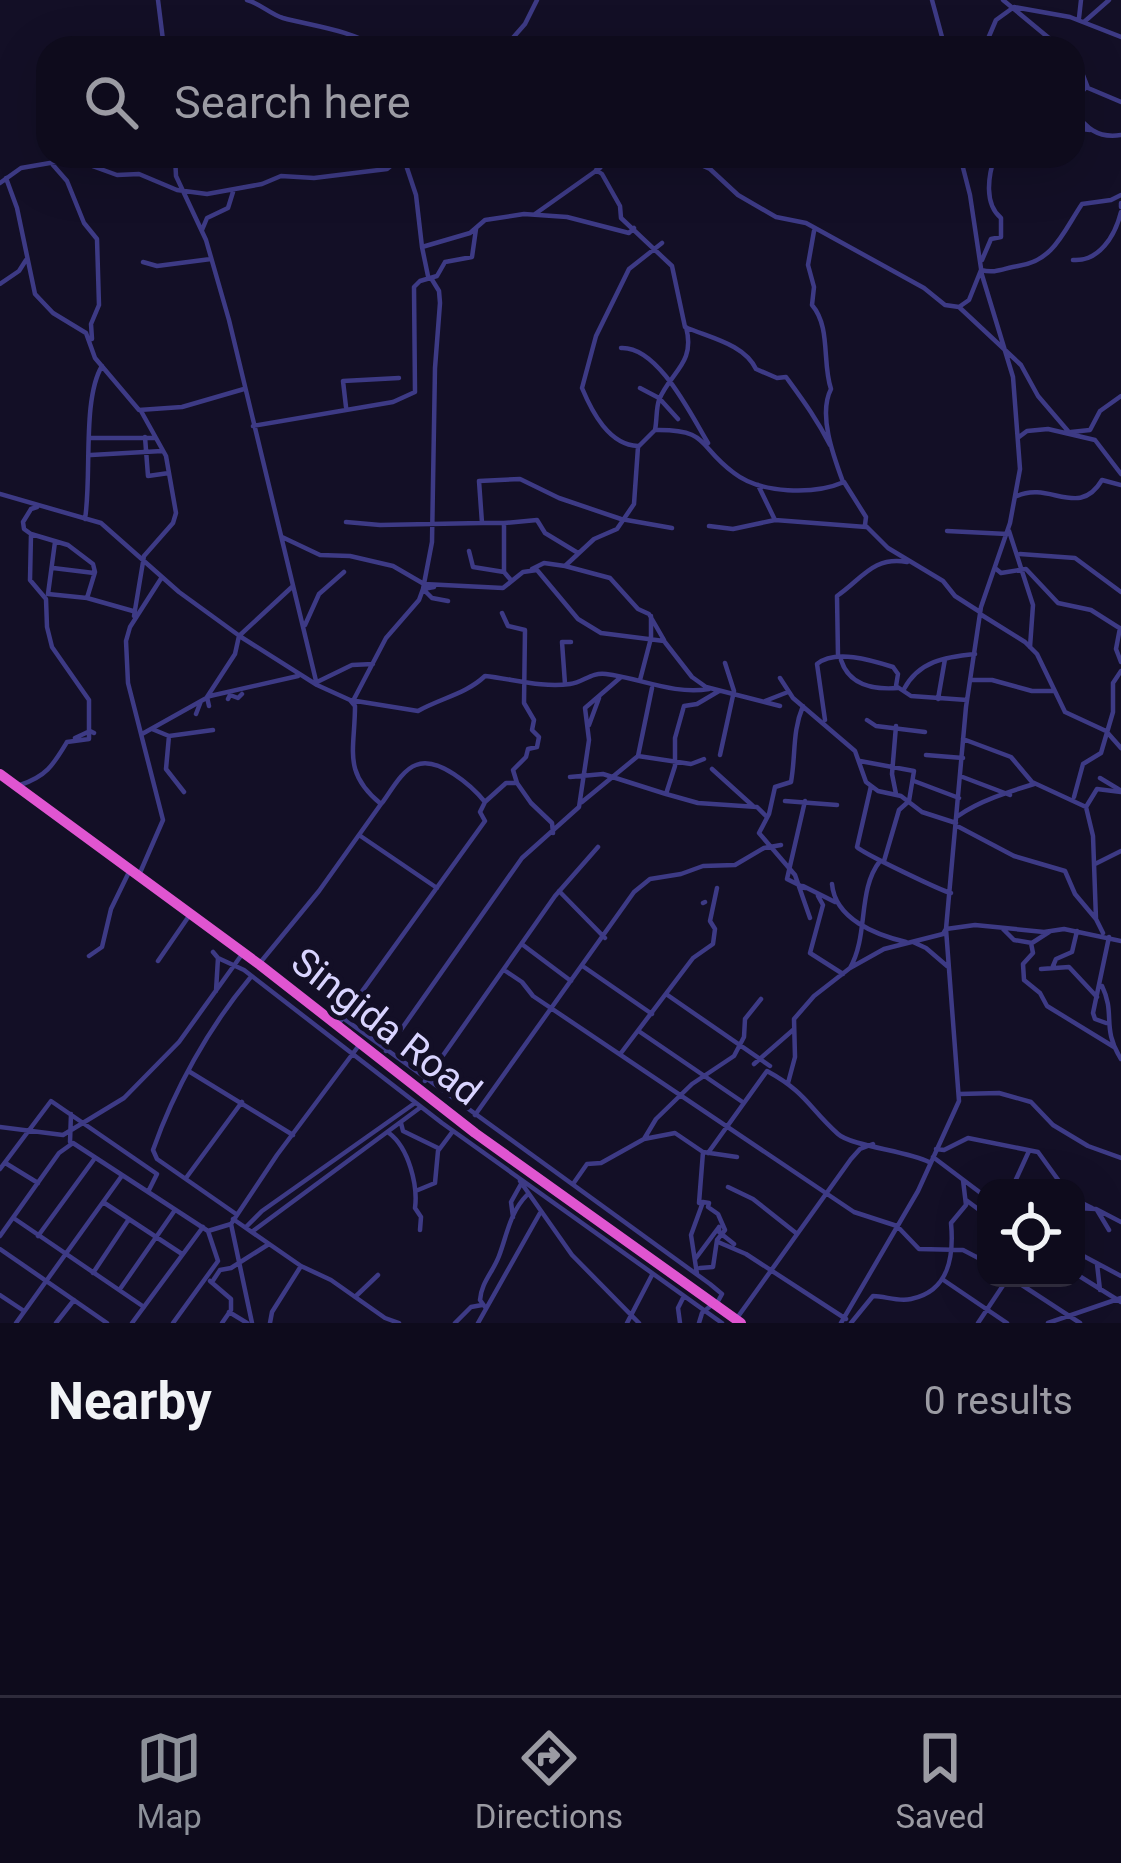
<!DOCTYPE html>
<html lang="en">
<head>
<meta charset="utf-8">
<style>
  body { margin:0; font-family:Roboto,sans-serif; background:#1c1929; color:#f1f3f6 }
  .controls { position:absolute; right:36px; bottom:36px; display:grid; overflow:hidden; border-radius:24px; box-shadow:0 12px 48px #0002 }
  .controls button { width:108px; height:108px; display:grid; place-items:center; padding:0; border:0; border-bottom:3px solid #2e2b3b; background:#0e0b1c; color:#f1f3f6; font:60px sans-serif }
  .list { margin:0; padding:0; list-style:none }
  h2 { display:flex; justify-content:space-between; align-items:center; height:156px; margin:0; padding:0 48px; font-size:51px }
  h2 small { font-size:39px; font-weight:400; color:#9b9ba3 }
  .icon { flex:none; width:66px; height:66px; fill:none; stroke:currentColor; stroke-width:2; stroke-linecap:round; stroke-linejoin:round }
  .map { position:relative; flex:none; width:1121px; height:1323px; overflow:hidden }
  .search { position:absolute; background:#0e0b1c; box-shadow:0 12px 48px #0002; left:36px; right:36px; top:36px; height:132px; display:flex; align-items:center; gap:30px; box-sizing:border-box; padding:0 42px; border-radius:36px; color:#9b9ba3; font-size:45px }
  .sheet { height:372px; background:#0e0b1c }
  nav { display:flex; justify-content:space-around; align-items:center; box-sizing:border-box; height:168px; border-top:3px solid #2e2b3b; background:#0e0b1c; font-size:33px; color:#9b9ba3 }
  nav a { display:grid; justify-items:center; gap:6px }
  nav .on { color:#8c9099 }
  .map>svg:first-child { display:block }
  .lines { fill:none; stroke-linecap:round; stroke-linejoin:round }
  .minor { stroke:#3d3a85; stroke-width:4.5 }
  .trunk { stroke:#e055d1; stroke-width:10 }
  .labels { text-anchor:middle; stroke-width:10; stroke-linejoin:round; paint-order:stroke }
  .street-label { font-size:39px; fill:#d9d4ff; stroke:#130f26 }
</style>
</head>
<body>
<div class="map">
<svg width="1121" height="1323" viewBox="0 0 1121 1323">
  <rect width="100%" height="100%" fill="#130f26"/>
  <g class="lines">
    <!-- minor -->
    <path class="minor" d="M158,0L164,48
      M247,0C261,4 270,14 283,18C313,26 351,30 378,48
      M932,0L945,48
      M1003,0L1061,48
      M1079,18L1081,0
      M1084,22L1109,0
      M987,41L996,20L1014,7L1070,17L1121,37
      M504,48L525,24L537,0
      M1073,62L1081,70L1088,88L1121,102
      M1073,102L1087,86
      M1073,111C1086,127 1097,139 1121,135
      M1073,128L1090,130
      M175,156L176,176L206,240L229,320L317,685
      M681,156L710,169L738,195L776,217L806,223L924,288L945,305L959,307L1021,365L1038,396L1068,431
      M702,156H725
      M403,159L416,162L433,156
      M404,159L416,195L422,247L470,233L485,220L524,214L567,217L629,233L634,228
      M53,165L67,181L84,223L97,239L99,305L91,324L92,339
      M596,170L602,174L620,206L621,218L672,266L685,327C710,338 744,344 756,369L777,378L786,377C802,399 817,419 830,445
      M6,178L17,208L35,294L53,313L86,333L95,358L139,410L182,407L244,389
      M0,183L21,168L73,159L117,175L139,174L177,190L207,194L262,184L281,176L314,178L387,169L403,156
      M1121,203V207
      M535,214L600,168L609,156
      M202,230L207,218L228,208L233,192
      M814,231L808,265L814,287L812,305C831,327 822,363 831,389C818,414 833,455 843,482
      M422,247L428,276
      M982,260L991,239L1001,237V218C984,204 988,176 995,156
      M1073,260C1099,262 1115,236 1121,212
      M143,262L157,266L211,259
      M431,278L439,291L440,303L435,368L432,542L423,589L432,598L448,601
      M0,284L19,271L26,260
      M959,307L969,300L981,270C996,274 1004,268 1018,266C1054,261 1063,232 1082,204L1111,200L1121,195
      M621,348C658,346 691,415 708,443
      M640,388L659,398L678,419
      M346,407L343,381L399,378
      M253,426L393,402L415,392L414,287L420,281L437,276L445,262L472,257L476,229
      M655,430C657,421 656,408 659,400C670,372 696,364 686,327
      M1071,432L1090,430L1100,411L1121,396
      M145,437L148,476L169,473
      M1019,437L1027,431L1048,429L1095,440L1121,474
      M91,438H155
      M638,446C609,445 592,412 582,388L596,336L629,269L662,243
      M91,455L162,451
      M758,485L775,520L866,527
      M0,494L101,523L179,592L241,637L317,685L350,700L355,706C355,750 342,772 381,804L319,891L259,964
      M1017,496C1050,481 1079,519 1102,480L1121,485
      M85,519C92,476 82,399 102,366
      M346,522L380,525L482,523
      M504,523L537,520L545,533L578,553
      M709,526L733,529L775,520
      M947,531L1007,534
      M1009,531L1033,605L1030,647
      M31,534L68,545L93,564L95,572L87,598
      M282,537L320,555L350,556L393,566L424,584L503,588L523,572L537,570L578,619L601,633L664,641L692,677L706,687L780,706
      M469,551L473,567L504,572
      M1020,554L1075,558L1121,592
      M565,566L610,578L638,609L649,614L664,640
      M53,568L94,573
      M995,568L1001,573L1026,569L1058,603L1091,610L1121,629
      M532,569L544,563L565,566L594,539L617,529L634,504L638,447L655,430C710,429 697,446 734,473C761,494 814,495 844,482L866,517L865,525L888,548L943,581L955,596L980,612
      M510,579L504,572V523H482L479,481L520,479L559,498L621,519L672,528
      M48,594L87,598L133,611
      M48,594L55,542
      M502,613L508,626L525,630L524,703L534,720L532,730L539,737L537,747L528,749L526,757L513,770L517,783
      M980,614L1025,642L1037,654L1065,712L1106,731L1121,748
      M134,616L144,556L173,523L176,513L166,456L141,411
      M305,625L319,594L344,572
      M1120,628L1116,649L1121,662
      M838,656L837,596C862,579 873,556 907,562
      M841,660C849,685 872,690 898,688
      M780,678L793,698L855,751L866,782L878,791L901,796L922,812L956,823
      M640,680L651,638V616
      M971,680H992L1032,691H1053
      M317,682L352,665L373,664
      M565,684L562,642H571
      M904,689C919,661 945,657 975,654
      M228,699L230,695L238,698L242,694
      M354,699L386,638L419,600L423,589L434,587
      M938,699L945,659
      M350,700L418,711C441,698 466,694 485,676C513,679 542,688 570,684C584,682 591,672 606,674C640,678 673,695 709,689
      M765,701L788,692
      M209,706L207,697L235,654L239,636L293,586
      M803,706C792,732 796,754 791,782L775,787L769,814L759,833L795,875L810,918
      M196,714L201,701
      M825,720L817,664C835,649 871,660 893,667L898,674L896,686L911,696L967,700
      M867,720L876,726L925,732
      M589,725L599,698
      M896,726L892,774L896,794
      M152,729L169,736L166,769L184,792
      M142,734L210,696L298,676
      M169,736L213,730
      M75,738L90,731L94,733
      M963,739L1011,757L1032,782L1086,807L1093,836L1096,919L1103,933
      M720,755L734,691L725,663
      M926,755L963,758
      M638,756L691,764L704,759
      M860,761L914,771L909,801L899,810L884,861
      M712,769L753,806
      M960,776L1010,795
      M570,777L603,774L666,794L675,766V738L684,706L697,704L719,691
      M1100,778L1120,790
      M914,781L959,798
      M20,785C47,776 53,765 67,742L89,739V700L52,647L47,627L46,599L30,580L31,534L24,529L23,522L31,509L37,507
      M871,786L857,847C862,853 944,892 951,893
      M666,794L698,803L757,807L767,817
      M1074,797L1083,764L1101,753L1113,712V683L1121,671
      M486,801L506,783H517L531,803L552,823L553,833
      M785,801L837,805
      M805,801L787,879L805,888
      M582,802L638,756L652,688
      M1086,807L1097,789L1121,792
      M958,816C979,801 1008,792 1034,784
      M959,827L1014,856L1065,871L1075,894L1096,919
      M359,835L437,888
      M1095,864L1121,851
      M139,875L163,820L128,683L126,641L130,627L162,577
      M832,884C835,919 876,935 906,942
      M803,886L835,902
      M559,891L605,938
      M818,896L823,905L810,953L843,974
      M703,903L705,902
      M1003,929L1014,940L1032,943L1049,932
      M913,942L926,948L947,966
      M1031,943L1033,953L1023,964L1024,980L1040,993L1047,1006L1114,1047
      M523,945L571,981
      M213,952L218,958L216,991
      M89,956L102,947L111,909L129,872
      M218,958L244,970L442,1123L722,1323
      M158,961L189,916
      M1053,966L1056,959L1072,952L1077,931
      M584,967L652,1014
      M850,968C869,935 857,890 880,861
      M1041,969L1069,967L1097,997
      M504,970L522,982L533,996L854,1212L897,1226L919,1249L963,1250L986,1262
      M1102,986C1116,1015 1101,1027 1121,1059
      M666,994L770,1066
      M343,1018L710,1284L722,1294L717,1303
      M1106,1023L1095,1019L1093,1013L1109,937
      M337,1026L485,821L480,812L485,802C472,786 438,756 416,765C402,770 391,791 382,803
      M640,1032L744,1103
      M386,1051L522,858L579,807L589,740L585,708L621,677
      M621,1053L693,958L713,944L715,929L710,921L717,888
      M754,1064L793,1030
      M190,1072L293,1135
      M425,1081L555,896L598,847
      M788,1083L795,1057L794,1019L814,996L850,968L884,949L943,934L946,929L975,925L1044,932L1064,929L1121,941
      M959,1094L999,1093L1031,1102L1053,1125L1088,1146L1121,1158
      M475,1115L634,892L650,879L681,874L703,866L735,865L764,848L781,845
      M401,1123L403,1131L438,1148
      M0,1127L63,1135L124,1098L179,1042L243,953
      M389,1133C409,1148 418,1186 415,1208L421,1217L420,1230
      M644,1139L675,1133L703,1152L737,1157
      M70,1142L71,1114
      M936,1149L944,1150L968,1138L1038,1152L1064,1188
      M708,1153L767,1071C807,1093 808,1107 838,1134C851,1146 908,1151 929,1162
      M933,1157L986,1197
      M7,1164L38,1183
      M0,1169L51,1101L157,1174L148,1192
      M186,1178L242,1102
      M520,1181L572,1255L639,1323
      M573,1184L587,1164L601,1163L644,1139L656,1119L692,1084L734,1056L744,1037L745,1019L761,999
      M728,1187L753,1199L796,1233
      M1012,1188L1029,1151
      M418,1190L435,1183L438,1151L453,1131
      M966,1200L986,1215
      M1076,1200L1092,1208
      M103,1202L182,1254
      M1076,1208L1096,1209L1121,1222
      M1097,1210L1109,1230
      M236,1214L157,1159L153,1150C174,1090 209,1027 250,978
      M513,1217L511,1202L521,1184
      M15,1219L144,1307
      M233,1219L301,1266L331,1280L385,1318L399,1323
      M246,1227L262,1211L415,1103
      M719,1227V1232L734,1244
      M208,1231L231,1224
      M253,1231L421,1107
      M0,1236L59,1153L73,1143L208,1231L218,1261L173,1323
      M38,1236L95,1158
      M718,1242L746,1254L846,1319
      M0,1249L107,1323
      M1076,1252L1121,1276
      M696,1258L719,1227
      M1097,1264L1100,1290
      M700,1268L713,1267L717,1240L725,1230L718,1214L708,1207L709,1203L703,1202
      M93,1273L129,1219
      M697,1274L691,1235L703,1202L699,1203L703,1152
      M1076,1274L1121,1302
      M1011,1278L1080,1323
      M942,1279L1007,1323
      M210,1281L231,1299V1310L222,1323
      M212,1282L220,1270L231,1268L269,1244
      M120,1289L175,1210
      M0,1295L24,1311
      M355,1297L378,1275
      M485,1307L480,1300C481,1283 493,1272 499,1256C507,1235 510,1212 527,1195
      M229,1312L247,1323
      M737,1318L851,1159L860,1149L873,1144
      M16,1323L121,1177
      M56,1323L74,1300
      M132,1323L203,1227
      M252,1323L231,1224L277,1155L360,1044
      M270,1323L272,1312L301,1266
      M455,1323L471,1307L482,1305
      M478,1323L540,1213
      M627,1323L652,1275
      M680,1323L678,1308L684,1296
      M699,1323L702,1313L713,1304
      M841,1323L918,1191L959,1101L946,929L966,707L981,607L1010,523L1020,469L1013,377L982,275L970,195L960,156
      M851,1323L873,1296C885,1296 898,1302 911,1299C950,1291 954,1255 951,1223L966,1205L963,1180
      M978,1323L1008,1278
      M1048,1323L1121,1298"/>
    <!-- trunk -->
    <path class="trunk" d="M0,774L260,965L475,1133L741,1323"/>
  </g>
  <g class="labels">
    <!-- street labels -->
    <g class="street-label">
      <text transform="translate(387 1026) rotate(38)" y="14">Singida Road</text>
    </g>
  </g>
</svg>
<div class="controls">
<button><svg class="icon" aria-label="locate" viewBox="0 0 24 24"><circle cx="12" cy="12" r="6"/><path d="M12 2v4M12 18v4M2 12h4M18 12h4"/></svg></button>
</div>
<div class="search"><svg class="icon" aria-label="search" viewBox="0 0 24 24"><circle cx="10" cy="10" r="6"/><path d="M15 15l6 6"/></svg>Search here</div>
</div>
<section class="sheet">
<h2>Nearby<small>0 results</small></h2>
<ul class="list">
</ul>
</section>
<nav>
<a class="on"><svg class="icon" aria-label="map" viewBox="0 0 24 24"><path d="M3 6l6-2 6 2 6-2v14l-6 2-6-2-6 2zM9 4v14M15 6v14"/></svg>Map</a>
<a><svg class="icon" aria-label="directions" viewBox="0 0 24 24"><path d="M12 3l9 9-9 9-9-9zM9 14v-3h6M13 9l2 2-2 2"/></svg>Directions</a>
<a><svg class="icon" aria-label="saved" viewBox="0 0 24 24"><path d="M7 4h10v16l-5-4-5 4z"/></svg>Saved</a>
</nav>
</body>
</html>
